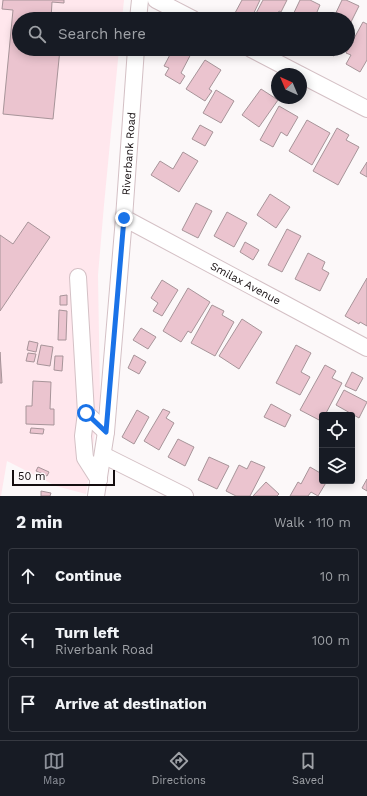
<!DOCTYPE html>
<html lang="en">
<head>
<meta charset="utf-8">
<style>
  body { margin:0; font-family:"Work Sans",sans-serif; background:#20242c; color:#f1f3f6 }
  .controls { position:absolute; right:12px; bottom:12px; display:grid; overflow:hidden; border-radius:4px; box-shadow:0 2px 10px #0003 }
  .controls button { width:36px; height:36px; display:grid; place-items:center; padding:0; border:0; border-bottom:1px solid #363941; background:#171b24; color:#f1f3f6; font:20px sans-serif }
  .compass { position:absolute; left:271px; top:68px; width:36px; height:36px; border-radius:50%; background:#171b24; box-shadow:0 2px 10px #0003; rotate:316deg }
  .scale { position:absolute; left:12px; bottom:10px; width:103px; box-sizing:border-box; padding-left:4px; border:2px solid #140d0f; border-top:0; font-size:11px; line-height:14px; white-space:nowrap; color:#140d0f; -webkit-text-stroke:3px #fcf8f9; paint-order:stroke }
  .stop { position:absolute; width:12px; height:12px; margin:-9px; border:3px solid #1a73e8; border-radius:50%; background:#fff }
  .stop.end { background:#1a73e8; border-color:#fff; box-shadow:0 1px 4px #0008 }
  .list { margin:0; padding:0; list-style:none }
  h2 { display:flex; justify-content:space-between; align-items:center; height:52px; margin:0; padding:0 16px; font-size:17px }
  h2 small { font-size:13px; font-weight:400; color:#9ea1a6 }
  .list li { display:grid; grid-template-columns:26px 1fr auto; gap:12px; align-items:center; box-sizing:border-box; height:56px; margin:0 8px 8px; padding:0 8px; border:1px solid #363941; border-radius:4px }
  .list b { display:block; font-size:15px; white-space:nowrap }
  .list p { margin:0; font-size:13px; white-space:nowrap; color:#9ea1a6 }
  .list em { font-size:13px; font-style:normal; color:#9ea1a6 }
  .icon { flex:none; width:22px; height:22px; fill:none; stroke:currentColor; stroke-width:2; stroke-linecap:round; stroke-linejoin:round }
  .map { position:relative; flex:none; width:367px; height:496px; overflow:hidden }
  .search { position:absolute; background:#171b24; box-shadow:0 2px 10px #0003; left:12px; right:12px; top:12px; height:44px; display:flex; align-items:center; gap:10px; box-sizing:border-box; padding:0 14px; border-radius:22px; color:#9ea1a6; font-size:15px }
  .sheet { height:244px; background:#171b24 }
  nav { display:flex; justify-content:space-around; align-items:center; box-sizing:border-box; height:56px; border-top:1px solid #363941; background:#171b24; font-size:11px; color:#9ea1a6 }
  nav a { display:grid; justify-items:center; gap:2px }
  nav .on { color:#8c9099 }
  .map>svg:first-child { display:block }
  .built { fill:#ffe7ed }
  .building { fill:#ebc4cf; stroke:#a79499 }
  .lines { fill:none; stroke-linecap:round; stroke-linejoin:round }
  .minor-casing { stroke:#d4c0c5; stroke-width:18 }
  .minor { stroke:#fff; stroke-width:16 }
  .route { stroke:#1a73e8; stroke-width:5 }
  .labels { text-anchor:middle; stroke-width:3; stroke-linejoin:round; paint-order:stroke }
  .street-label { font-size:11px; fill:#140d0f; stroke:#fcf8f9 }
</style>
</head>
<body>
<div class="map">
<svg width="367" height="496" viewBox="0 0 367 496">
  <rect width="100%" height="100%" fill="#fcf8f9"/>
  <!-- built -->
  <path class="built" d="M0,0H124L122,19H19V49H119L104,205L98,275L100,398L86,494L56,486L7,461L1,496H0Z"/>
  <!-- building -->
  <path class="building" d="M3,0H64V3L52,2L51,19H19V49H60L53,119L3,114L13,10L2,9Z
    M242,0H260L251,19H247L235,13Z
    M263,0H287L281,12L279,11L275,19H253Z
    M300,0H310L320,5L314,19H291Z
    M342,0H346L359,6L348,28V19H333Z
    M363,22L367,24V60L360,72L346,64L351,55L346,53Z
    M173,49H191L193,50L181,73L185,76L180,84L165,75L169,68L164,66Z
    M320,49H338L334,56Z
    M205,60L221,70L209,89L212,91L205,101L186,89Z
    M261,89L278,100L259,127L242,115Z
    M216,90L234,101L221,123L203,113Z
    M279,106L298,117L287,136L281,132L273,147L260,140Z
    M307,120L330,133L312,165L289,151Z
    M200,125L213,132L205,146L192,139Z
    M337,128L349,135L346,140L359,147L338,185L313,171Z
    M183,152L198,161L179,192L151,175L160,161L173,169Z
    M367,162V177L360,173Z
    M270,194L290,207L276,228L257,215Z
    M196,203L212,211L198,238L182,230Z
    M227,212L247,223L234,247L214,236Z
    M28,222L50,237L0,311V235L13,244Z
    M287,229L301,236L282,272L268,265Z
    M245,242L259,250L253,260L240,252Z
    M308,253L325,262L322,269L329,273L320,291L295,279Z
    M367,278V326L360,322L359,324L345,316Z
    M162,280L178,290L162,316L153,311L158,303L151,298Z
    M188,288L210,302L191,333L188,331L181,342L163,331Z
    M67,295V305H60V296Z
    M212,305L224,311L222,315L234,322L215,356L191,343Z
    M59,310L67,311L66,340H58Z
    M242,319L262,332L239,369L219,356Z
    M141,328L156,337L148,349L133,340Z
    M29,341L38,343L36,352L27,350Z
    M41,345L53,347L50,366L37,364Z
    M296,345L311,353L301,372L310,377L300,395L276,383Z
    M0,352L2,383H0Z
    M28,353L36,354L34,362L26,361Z
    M134,355L146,362L139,374L128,368Z
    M55,356H63L62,371L54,370Z
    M325,365L336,371L332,378L342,383L325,415H322L321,421L300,410Z
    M352,372L363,378L356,391L345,386Z
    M33,381L51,382L50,409H54V425L26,424V406H32Z
    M344,390L367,402L359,418L336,405Z
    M271,404L291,415L285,427L264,417Z
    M163,409L170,412L166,418L174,423L159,450L144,441Z
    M137,410L149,417L134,444L122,437Z
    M31,428L44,429L43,434L30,433Z
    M178,439L194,447L185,466L168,457Z
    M209,457L229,466L217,489L198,480Z
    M251,461L265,467L250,496H236L226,491L239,465L247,469Z
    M38,467L49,472L47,476L36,471Z
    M310,467L322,474V481H327L318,496L311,492L308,496H290L298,482L301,484Z
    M367,479V491L362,488Z
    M266,482L279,494L277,496H253Z
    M41,491L51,493L50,496H41Z"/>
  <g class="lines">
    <!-- minor casing -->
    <g class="minor-casing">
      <g id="minor">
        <path d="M156,0L193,19"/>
        <path d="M138,19L140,0"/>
        <path d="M251,49L299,74"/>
        <path d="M301,75L367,109"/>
        <path id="s1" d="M124,218L367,348"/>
        <path d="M78,277L86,413L106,432"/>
        <path d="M86,413L83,436L85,458L99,480"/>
        <path d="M103,455L185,496"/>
        <path id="s2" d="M96,496L106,432L124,218L136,49"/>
      </g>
    </g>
    <!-- minor -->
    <use href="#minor" class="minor"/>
  </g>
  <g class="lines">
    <!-- route -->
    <path class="route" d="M86,413L106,432L124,218"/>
  </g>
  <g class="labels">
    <!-- street labels -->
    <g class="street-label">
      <text dy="4" stroke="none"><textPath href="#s2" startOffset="344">Riverbank Road</textPath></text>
      <text dy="4" stroke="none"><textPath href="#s1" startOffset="138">Smilax Avenue</textPath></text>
    </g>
  </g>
</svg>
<div class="controls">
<button><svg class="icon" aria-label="locate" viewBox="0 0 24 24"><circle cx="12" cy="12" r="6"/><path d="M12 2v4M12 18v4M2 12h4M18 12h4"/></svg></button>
<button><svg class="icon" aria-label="layers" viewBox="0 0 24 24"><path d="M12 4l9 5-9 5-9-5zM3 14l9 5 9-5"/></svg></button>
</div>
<svg class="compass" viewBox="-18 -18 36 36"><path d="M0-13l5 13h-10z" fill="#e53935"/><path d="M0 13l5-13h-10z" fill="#9ea1a6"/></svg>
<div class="scale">50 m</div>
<div class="stop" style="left:86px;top:413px"></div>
<div class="stop end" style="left:124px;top:218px"></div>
<div class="search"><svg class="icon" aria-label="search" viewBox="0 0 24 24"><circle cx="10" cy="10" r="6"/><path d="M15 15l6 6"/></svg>Search here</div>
</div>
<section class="sheet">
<h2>2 min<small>Walk · 110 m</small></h2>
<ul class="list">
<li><svg class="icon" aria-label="ahead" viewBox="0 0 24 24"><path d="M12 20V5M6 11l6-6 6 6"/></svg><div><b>Continue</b></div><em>10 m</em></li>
<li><svg class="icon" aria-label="left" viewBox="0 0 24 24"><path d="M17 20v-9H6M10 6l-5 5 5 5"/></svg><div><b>Turn left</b><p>Riverbank Road</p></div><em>100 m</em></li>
<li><svg class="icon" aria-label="arrive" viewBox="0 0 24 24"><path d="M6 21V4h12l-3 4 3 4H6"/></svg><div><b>Arrive at destination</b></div></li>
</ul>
</section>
<nav>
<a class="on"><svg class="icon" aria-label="map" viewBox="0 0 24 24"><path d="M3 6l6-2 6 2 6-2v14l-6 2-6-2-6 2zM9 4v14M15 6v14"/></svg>Map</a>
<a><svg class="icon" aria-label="directions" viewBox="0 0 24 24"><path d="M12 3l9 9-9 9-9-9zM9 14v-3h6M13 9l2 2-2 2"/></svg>Directions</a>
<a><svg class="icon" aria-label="saved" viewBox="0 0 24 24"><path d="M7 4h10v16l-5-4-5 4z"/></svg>Saved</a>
</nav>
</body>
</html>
